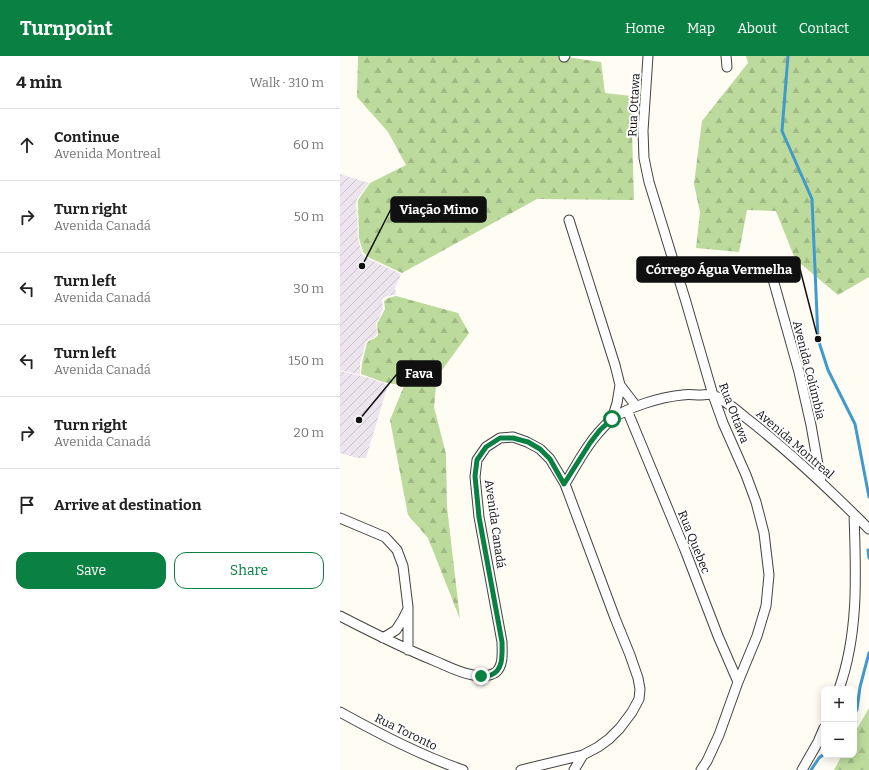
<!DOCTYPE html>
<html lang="en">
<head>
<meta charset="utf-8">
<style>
  body { margin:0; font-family:Bitter,serif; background:#f2f2f2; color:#222 }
  .controls { position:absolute; right:12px; bottom:12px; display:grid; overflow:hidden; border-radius:8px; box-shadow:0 2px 10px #0003 }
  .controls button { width:36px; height:36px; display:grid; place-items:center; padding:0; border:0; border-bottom:1px solid #e0e0e0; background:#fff; color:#222; font:20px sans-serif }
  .stop { position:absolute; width:12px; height:12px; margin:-9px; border:3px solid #0b8043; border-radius:50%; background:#fff }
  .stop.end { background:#0b8043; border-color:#fff; box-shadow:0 1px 4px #0008 }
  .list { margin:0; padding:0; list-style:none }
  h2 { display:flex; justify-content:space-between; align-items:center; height:52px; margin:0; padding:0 16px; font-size:17px }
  h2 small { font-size:13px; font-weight:400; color:#767676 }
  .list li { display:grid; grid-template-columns:26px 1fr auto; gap:12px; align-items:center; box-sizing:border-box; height:72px; padding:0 16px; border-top:1px solid #e0e0e0 }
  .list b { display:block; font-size:15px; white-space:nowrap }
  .list p { margin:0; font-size:13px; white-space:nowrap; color:#767676 }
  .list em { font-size:13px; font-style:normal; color:#767676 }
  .actions { display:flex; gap:8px; padding:12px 16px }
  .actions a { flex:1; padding:9px 0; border:1px solid #0b8043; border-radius:12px; text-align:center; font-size:14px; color:#0b8043 }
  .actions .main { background:#0b8043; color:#fff }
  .icon { flex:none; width:22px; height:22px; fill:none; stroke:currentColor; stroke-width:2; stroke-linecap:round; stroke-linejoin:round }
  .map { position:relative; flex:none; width:529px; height:714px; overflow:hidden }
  header { display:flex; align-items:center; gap:24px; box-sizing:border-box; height:56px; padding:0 20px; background:#0b8043; color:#fff }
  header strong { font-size:19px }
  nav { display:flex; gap:22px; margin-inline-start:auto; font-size:14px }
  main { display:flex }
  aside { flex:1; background:#fff }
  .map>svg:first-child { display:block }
  .industrial { fill:url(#industrial-furrows) }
  .forest { fill:url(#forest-firs) }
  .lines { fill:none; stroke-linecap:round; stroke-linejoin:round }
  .stream { stroke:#419acc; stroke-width:3 }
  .street-casing { stroke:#434343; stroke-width:11 }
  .street { stroke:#fff; stroke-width:9 }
  .route { stroke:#0b8043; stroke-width:5 }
  .labels { text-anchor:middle; stroke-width:4; stroke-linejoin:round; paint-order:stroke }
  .street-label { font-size:12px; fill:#101010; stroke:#fff }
  .leader { fill:none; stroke:#101010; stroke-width:1.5 }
  .callout-dot { fill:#101010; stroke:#fff; stroke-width:1.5 }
  .callout { fill:#101010; stroke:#101010; stroke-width:1.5 }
  .callout-label { font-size:13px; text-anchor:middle; font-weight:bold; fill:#fff }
</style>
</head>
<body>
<header>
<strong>Turnpoint</strong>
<nav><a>Home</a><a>Map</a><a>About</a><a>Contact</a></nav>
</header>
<main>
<aside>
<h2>4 min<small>Walk · 310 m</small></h2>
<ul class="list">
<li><svg class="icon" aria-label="ahead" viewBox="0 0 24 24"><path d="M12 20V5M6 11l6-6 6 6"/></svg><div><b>Continue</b><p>Avenida Montreal</p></div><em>60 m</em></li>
<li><svg class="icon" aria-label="right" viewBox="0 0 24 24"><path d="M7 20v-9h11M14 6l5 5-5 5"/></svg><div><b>Turn right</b><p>Avenida Canadá</p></div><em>50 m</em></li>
<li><svg class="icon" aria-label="left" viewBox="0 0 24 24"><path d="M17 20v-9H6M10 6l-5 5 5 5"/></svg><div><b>Turn left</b><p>Avenida Canadá</p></div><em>30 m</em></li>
<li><svg class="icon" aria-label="left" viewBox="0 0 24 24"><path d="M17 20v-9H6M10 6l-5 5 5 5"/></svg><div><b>Turn left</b><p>Avenida Canadá</p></div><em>150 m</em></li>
<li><svg class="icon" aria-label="right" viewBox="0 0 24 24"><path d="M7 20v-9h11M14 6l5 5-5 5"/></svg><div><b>Turn right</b><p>Avenida Canadá</p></div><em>20 m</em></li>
<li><svg class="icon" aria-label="arrive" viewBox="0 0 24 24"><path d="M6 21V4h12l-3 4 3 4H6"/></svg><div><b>Arrive at destination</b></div></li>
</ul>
<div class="actions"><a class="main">Save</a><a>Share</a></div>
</aside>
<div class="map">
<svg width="529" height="714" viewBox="0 0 529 714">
  <defs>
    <pattern id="industrial-furrows" width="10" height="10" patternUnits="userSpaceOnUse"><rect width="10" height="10" fill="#ede5ee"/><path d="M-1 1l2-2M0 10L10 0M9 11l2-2" fill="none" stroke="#cac3cb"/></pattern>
    <pattern id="forest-firs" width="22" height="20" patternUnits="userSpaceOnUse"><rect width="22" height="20" fill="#bbda9c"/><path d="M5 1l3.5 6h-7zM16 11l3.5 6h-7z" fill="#a0ba85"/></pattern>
  </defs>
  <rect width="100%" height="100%" fill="#fffcf4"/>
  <!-- industrial -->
  <path class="industrial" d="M0,118L29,127L17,143L16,150L17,162L18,183L22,198L27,202L61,218L55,232L56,239L47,240L44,242L42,244L43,253L36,268L37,278L34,282L30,283L26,286L20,307V319L0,314Z
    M0,315L29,322L49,329L47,332L26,402H17L0,397Z"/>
  <!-- forest -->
  <path class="forest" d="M18,0H219L261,6L265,37L291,40L294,144L197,143L62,217L28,201L23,196L19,182L18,144L30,127L66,109L48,76L17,41Z
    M406,0H529V221L498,239L455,203L436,155L407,154L399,196L356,192L360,156L354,128L362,65L408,7Z
    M56,240L118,257L129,277L97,321L94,351L106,398L107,451L120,563L88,482L68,459L50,364L64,330L43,326L21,318L22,307L27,287L30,284L34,283L38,279L37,268L45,253L44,245L48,242Z
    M529,652V714H494L502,699H514V678Z"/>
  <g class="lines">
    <!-- stream -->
    <path class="stream" d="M448,0L442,75L472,143L478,283L488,314L515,368L529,441
      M528,494L529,502
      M514,659L517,653L520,631L529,597
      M471,714L479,702L484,698"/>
    <!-- street casing -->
    <g class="street-casing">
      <path id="street" d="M308,0L303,75L304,102L309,126L346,246L373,339L383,367L406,419L416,446L424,477L429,519L426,550L417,580L398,626L379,679L367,705L361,714
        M386,0L387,11
        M224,1L225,0
        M229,164L275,309L280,329L277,347L272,363
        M429,209L459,316L471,369L481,426
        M280,329L296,350
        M287,354L345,494L378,580L398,626
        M225,428C238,406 251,381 271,364C286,351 322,341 342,339C348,338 354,339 360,339C364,339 368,338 372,339C379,340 399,356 405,361C449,395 490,434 529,473
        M0,462L45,481L57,494L63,510L68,551V594
        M0,560C31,576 63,592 95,605C107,610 120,617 133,619C140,620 150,621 156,616C164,609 162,595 162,586L139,461L135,421L137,404L146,391L160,382L173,381L187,386L200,393L210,403L225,428L275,562L290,599L298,622L300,633L299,643L292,656L280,672L269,683L258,691L243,699L234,714
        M43,582L56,574L63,563L68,553
        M499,633C519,577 516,517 514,458
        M0,656C40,678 80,699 123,714
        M181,714L243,699
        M462,714L478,686L484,672"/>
    </g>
    <!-- street -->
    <use href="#street" class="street"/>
  </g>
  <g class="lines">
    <!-- route -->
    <path class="route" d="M141,620C144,620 148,620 151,619C164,614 162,597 162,586L139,461L135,420L137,404L146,391L160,382H173L188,386L200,393L210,403L224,428L250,387L260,374L272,363"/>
  </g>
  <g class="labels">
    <!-- street labels -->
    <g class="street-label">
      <text transform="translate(294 49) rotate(-87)" y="4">Rua Ottawa</text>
      <text transform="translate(469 314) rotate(76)" y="4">Avenida Colúmbia</text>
      <text transform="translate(394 357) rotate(69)" y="4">Rua Ottawa</text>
      <text transform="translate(455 388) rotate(41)" y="4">Avenida Montreal</text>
      <text transform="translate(155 468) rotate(82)" y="4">Avenida Canadá</text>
      <text transform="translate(354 486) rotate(68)" y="4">Rua Quebec</text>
      <text transform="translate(66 676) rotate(26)" y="4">Rua Toronto</text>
    </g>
  </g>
  <!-- callouts -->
  <path class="leader" d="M22 210L51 153M478 283L460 213M19 364L57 318"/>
  <g class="callout-dot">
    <circle cx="22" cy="210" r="4"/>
    <circle cx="478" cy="283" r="4"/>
    <circle cx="19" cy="364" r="4"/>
  </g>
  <g class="callout">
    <rect x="51" y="141" width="95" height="25" rx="4"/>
    <rect x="297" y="201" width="163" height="25" rx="4"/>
    <rect x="57" y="305" width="44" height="25" rx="4"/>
  </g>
  <g class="callout-label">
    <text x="99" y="158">Viação Mimo</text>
    <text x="379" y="218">Córrego Água Vermelha</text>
    <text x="79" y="322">Fava</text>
  </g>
</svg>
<div class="controls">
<button>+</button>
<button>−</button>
</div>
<div class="stop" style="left:272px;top:363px"></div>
<div class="stop end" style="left:141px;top:620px"></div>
</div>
</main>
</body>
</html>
